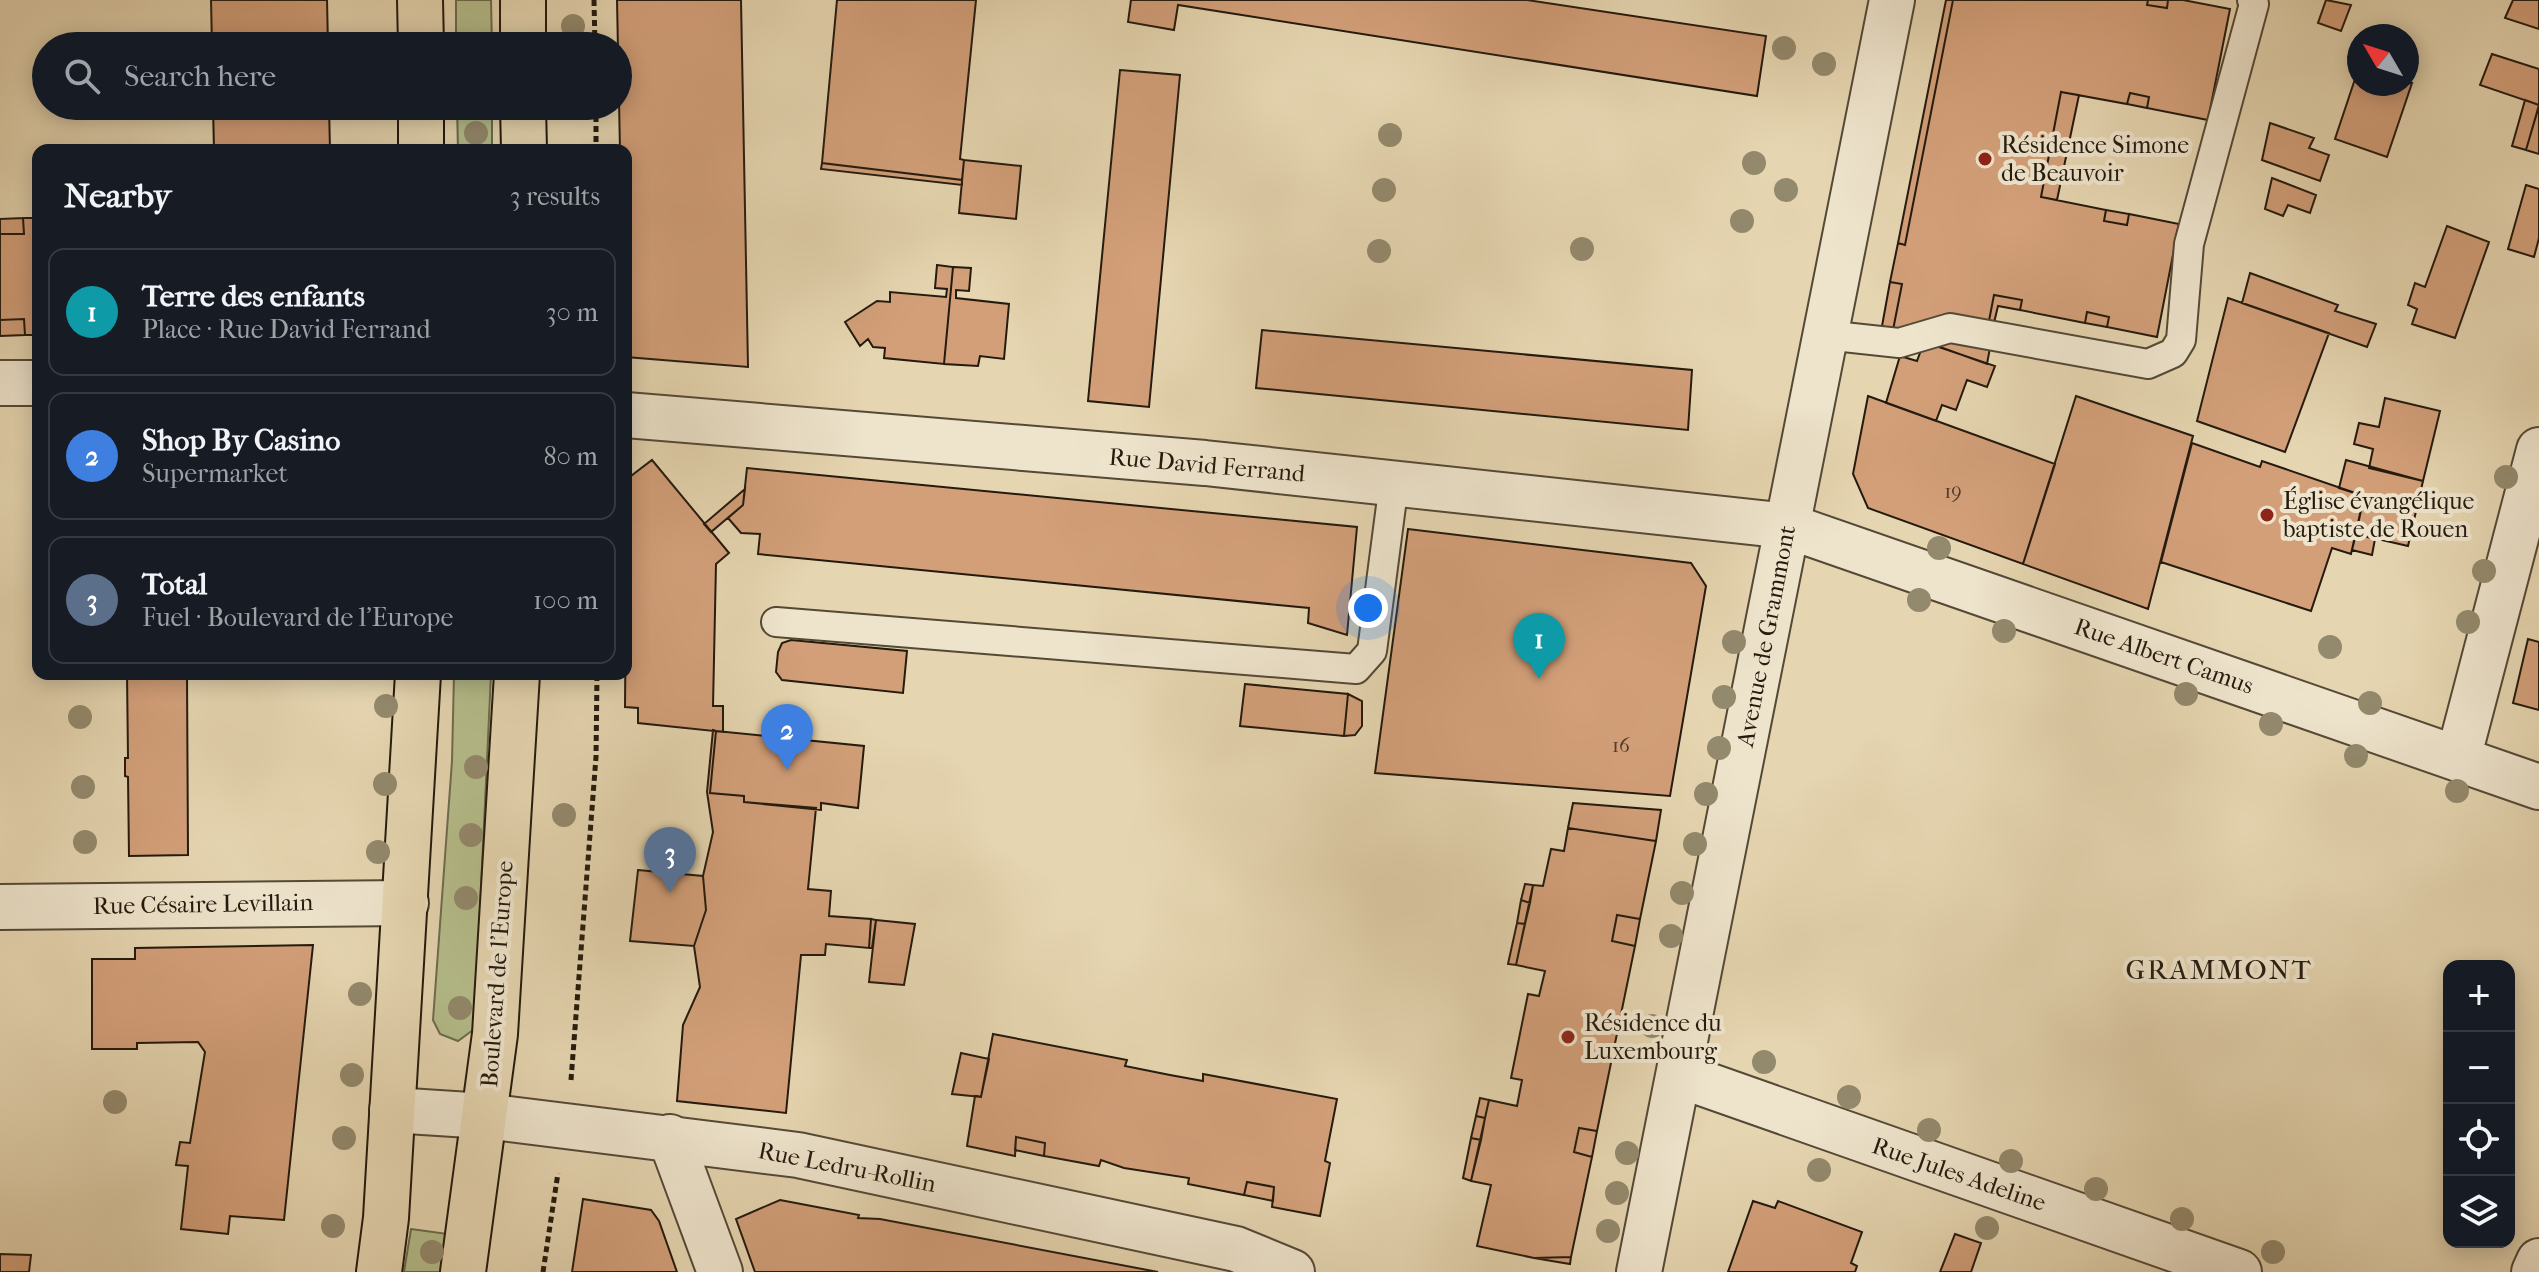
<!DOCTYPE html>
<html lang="en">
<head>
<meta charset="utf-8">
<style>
  body { margin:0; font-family:"IM FELL French Canon",serif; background:#242831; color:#f1f3f6 }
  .controls { position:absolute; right:24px; bottom:24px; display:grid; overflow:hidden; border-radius:16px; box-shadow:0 4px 20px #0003 }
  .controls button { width:72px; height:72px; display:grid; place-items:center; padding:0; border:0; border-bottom:2px solid #363941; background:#171b24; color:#f1f3f6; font:40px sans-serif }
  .compass { position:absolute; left:2347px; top:24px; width:72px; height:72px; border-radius:50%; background:#171b24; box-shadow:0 4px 20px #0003; rotate:309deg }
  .you { position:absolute; left:1368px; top:608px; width:28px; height:28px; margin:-20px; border:6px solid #fff; border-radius:50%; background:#1a73e8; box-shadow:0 0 0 12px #1a73e833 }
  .badge { display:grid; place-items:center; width:52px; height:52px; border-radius:50%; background:#2563eb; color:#fff; font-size:26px; font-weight:700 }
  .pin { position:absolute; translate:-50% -66px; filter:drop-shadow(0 2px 4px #0008) }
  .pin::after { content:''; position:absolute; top:42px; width:28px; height:24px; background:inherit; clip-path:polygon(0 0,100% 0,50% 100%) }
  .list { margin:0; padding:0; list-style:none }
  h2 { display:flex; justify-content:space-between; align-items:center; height:104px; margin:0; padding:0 32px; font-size:34px }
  h2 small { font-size:26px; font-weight:400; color:#9ea1a6 }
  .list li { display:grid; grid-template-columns:52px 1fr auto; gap:24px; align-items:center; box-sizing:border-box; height:128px; margin:0 16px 16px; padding:0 16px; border:2px solid #363941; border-radius:16px }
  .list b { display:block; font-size:30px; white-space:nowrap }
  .list p { margin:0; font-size:26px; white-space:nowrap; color:#9ea1a6 }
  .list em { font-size:26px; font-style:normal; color:#9ea1a6 }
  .icon { flex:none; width:44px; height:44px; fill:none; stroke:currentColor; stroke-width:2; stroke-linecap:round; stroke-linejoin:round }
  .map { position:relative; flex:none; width:2539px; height:1272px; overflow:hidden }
  .search { position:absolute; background:#171b24; box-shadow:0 4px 20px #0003; left:32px; top:32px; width:600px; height:88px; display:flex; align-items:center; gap:20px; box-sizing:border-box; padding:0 28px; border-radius:44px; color:#9ea1a6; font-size:30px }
  .panel { position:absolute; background:#171b24; box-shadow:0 4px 20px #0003; left:32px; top:144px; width:600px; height:536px; border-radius:16px }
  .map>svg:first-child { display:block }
  .green { fill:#b5bd8b; stroke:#6c6c4c; stroke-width:2 }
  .building { fill:#d29f79; stroke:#241a0e; stroke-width:2 }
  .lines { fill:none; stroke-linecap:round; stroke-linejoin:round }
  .service-casing { stroke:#544936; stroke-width:32 }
  .minor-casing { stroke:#544936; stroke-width:48 }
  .tertiary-casing { stroke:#544936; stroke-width:48 }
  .primary-casing { stroke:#241a0e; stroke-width:48 }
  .path { stroke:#241a0e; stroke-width:5; stroke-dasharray:6 4; stroke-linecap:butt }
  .service { stroke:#eee4cc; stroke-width:28 }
  .minor { stroke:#eee4cc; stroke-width:44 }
  .tertiary { stroke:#eee4cc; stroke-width:44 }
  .primary { stroke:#e5d5b0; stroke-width:44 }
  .tree { fill:#93896c }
  .poi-dot { fill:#8f2418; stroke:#eee4cc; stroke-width:3 }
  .labels { text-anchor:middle; stroke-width:8; stroke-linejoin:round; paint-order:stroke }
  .number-label { font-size:20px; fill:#503b29 }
  .poi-label { font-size:24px; fill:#241a0e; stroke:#eee4cc; text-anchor:start }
  .street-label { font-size:24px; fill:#241a0e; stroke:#eee4cc }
  .quarter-label { font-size:28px; letter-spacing:2px; fill:#241a0e; stroke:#eee4cc }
</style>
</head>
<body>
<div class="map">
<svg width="2539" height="1272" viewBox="0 0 2539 1272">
  <rect width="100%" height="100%" fill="#e5d5b0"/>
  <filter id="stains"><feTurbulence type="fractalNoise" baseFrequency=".0025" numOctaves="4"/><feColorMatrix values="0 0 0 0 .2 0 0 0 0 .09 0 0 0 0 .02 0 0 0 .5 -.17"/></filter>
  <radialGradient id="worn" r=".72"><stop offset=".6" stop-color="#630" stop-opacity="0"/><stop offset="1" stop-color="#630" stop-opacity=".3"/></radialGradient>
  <!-- green -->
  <path class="green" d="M456,0H491L492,46H456Z
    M457,106H492V150H458Z
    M454,674H491L475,1017L473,1030L458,1041L440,1034L433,1020L452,761Z
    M411,1229L448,1234L442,1272H404Z"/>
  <!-- building -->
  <path class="building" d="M211,0H327L328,46H212Z
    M617,0H741L748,367L626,357V150H620Z
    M837,0H976L960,159L964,160L962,180L822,163Z
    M1131,0H1527L1766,36L1757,96L1178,5L1174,30L1128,22Z
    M1946,0H1953L1905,245L1898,243Z
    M1953,0H2148L2147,5L2167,8L2168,0H2183L2230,9L2208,120L2147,108L2149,97L2130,93L2127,104L2061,92L2041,197L2106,210L2104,221L2127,225L2129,214L2179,224L2157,337L2107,327L2109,317L2087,312L2085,323L2020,310L2022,300L1994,295L1988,326L1992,337L1987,364L1893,330L1902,284L1890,282L1898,243L1905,245Z
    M2148,0H2168L2167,8L2147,5Z
    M2326,0L2351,5L2341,31L2318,23Z
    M2513,0H2539V29L2505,18Z
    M2492,54L2539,69V105L2480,85Z
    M2359,67V84L2412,83L2387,157L2335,139Z
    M1120,70L1180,75L1149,407L1088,401Z
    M2061,92L2079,95L2057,200L2041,197Z
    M2130,93L2149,97L2147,108L2127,104Z
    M2525,100L2539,105L2526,150L2512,146Z
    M213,106H329L330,150H214Z
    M2539,106V154L2526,150Z
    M2270,123L2314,138L2309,148L2329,155L2320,181L2262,160Z
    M964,160L1021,166L1016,219L959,213Z
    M822,163L962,180V185L821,169Z
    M2272,178L2316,195L2310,213L2288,205L2283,216L2265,209Z
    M2526,185L2539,189V238L2534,257L2508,249Z
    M2106,210L2129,214L2127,225L2104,221Z
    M23,218H38V335H25L24,319L0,320V234H24Z
    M23,218L24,234H0V219Z
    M2447,226L2489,242L2455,338L2412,324L2417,309L2408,305L2415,283L2425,287Z
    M937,265L953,267L944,364L884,358L885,348L873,347L868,339L860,346L845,322L877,301L890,302V292L946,297L947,289L935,288Z
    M953,267L971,268L969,291L956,290V298L1009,304L1004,359L980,356L978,366L944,364Z
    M2250,273L2338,305L2335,311L2376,324L2367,347L2242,303Z
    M1890,282L1902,284L1893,330L1882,326Z
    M1994,295L2022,300L2020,310L1998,306L1993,327L1988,326Z
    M2228,298L2329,333L2285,452L2197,421Z
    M2087,312L2109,317L2107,327L2085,323Z
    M24,319L25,335L0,336V320Z
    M1262,330L1692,370L1688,430L1256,388Z
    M1924,342L1995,366L1987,387L1967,380L1956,410L1942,405L1936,421L1886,403L1900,356L1917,361Z
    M1868,396L2055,464L2023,564L1868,508L1853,474Z
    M2076,396L2193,436L2148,609L2023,564Z
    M2385,398L2440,411L2423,481L2369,468L2373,449L2354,444L2359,423L2379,427Z
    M2192,443L2260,467L2262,461L2364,496L2351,554L2332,548L2311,611L2161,562Z
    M652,460L729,553L716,564L713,706H723V732L638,723V708L625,707L627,479Z
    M2346,460L2423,481L2408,546L2356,534L2364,496L2339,488Z
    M747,468L1357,527L1347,635L1308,623L1309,608L758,554L760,534L741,533L728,518L743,505Z
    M745,489L743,505L711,532L704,524Z
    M1408,529L1691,563L1706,586L1670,796L1375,773Z
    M2356,534L2375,539L2372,555L2352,550Z
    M2528,639L2539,642V710L2513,703Z
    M791,640L907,651L903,693L782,680L776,672L778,652L782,643Z
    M127,674H187L188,855L129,856L128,777L125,776V758H128Z
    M1245,684L1348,694L1344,736L1240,726Z
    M1348,694L1362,701V726L1355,735L1344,736Z
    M713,730L716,731L710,793L744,796V802L816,808L808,889L831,891L829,916L871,919L869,948L826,944L825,955H801L786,1113L677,1101L683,1025L700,987L694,946L706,910L703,876L713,832L707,792Z
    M716,731L864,746L858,808L821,803V810L744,802V796L710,793Z
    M1573,803L1661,810L1656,841L1568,828Z
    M1568,828L1656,841L1640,919L1617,915L1612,941L1635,946L1597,1131L1579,1128L1574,1152L1592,1157L1571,1257L1534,1258L1477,1246L1491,1185L1471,1181L1489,1100L1517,1106L1522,1080L1511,1078L1528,994L1539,996L1545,971L1516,965L1533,885L1543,886L1551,849L1564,851Z
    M638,870L703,876L706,910L694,946L630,941Z
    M1525,884L1533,885L1530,903L1521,900Z
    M1521,900L1530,903L1525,924L1517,923Z
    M1617,915L1640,919L1635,946L1612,941Z
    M871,919L876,920L872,948H869Z
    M876,920L915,924L904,985L869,982Z
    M1517,923L1525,924L1516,965L1508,964Z
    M313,945L284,1220L230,1216L228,1234L181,1229L188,1166L176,1165L180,1142L190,1143L205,1052L198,1042L137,1043V1049H92V959H135V948Z
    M993,1034L1127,1060L1125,1066L1170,1075L1203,1081V1074L1337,1099L1325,1161L1330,1163L1320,1216L1272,1207L1274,1187L1247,1182L1244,1195L1188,1184L1189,1178L1124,1168L1101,1160L1099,1166L1044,1156L1045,1143L1016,1137L1015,1156L967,1146L975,1096L981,1097Z
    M961,1053L989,1059L981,1097L952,1094Z
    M1480,1098L1489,1100L1485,1118L1476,1116Z
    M1476,1116L1485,1118L1481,1140L1471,1138Z
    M1579,1128L1597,1131L1592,1157L1574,1152Z
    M1016,1137L1045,1143L1044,1156L1015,1150Z
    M1471,1138L1481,1140L1471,1181L1463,1178Z
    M1247,1182L1274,1187L1273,1201L1244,1195Z
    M583,1199L651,1210L659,1221L677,1272H572Z
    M780,1200L859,1215L858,1218L880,1219L1158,1272H755L736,1219Z
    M1753,1201L1775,1208L1778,1201L1862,1232L1851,1263L1857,1266L1855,1272H1728Z
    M1955,1234L1981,1243L1971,1272H1940Z
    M0,1254L31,1255L29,1272H0Z
    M1571,1257L1570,1264L1534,1258Z"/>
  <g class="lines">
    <!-- service casing -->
    <g class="service-casing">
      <path id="service" d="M1825,335L1899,343L1950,328L2148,364L2173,353L2181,340L2189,244L2254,4L2252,0
        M776,622L1356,669L1372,651L1394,483"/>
    </g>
    <!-- minor casing -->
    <g class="minor-casing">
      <path id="minor" d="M0,383H38
        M626,415L1205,463L1788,526L2539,787
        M2458,759L2539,450
        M0,907L406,903
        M1679,1075L2239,1272
        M670,1137L720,1272
        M1639,1272L1892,0
        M2534,1272L2539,1261"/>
    </g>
    <!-- tertiary casing -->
    <g class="tertiary-casing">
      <path id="tertiary" d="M392,1110L485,1116L798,1155L1236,1249L1292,1272"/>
    </g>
    <!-- primary casing -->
    <g class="primary-casing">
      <path id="primary" d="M420,0L421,46
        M523,0V46
        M421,106V150
        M523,106L524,150
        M379,1272L386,1218L418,674
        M463,1272L495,1034L517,674"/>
    </g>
    <!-- path -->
    <path class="path" d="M594,0L595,46
      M596,106V150
      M571,1080L596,757L597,674
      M543,1272L558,1173"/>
    <!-- service -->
    <use href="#service" class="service"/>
    <!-- minor -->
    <use href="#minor" class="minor"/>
    <!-- tertiary -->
    <use href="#tertiary" class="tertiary"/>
    <!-- primary -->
    <use href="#primary" class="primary"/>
  </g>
  <!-- trees -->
  <g class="tree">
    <circle cx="573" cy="26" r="12"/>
    <circle cx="1784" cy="48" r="12"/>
    <circle cx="1824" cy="64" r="12"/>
    <circle cx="476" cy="133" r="12"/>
    <circle cx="1390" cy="135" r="12"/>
    <circle cx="1754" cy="163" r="12"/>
    <circle cx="1384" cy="190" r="12"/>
    <circle cx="1786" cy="190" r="12"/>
    <circle cx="1742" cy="221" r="12"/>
    <circle cx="1582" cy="249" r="12"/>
    <circle cx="1379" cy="251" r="12"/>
    <circle cx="2506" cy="477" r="12"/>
    <circle cx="1939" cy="548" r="12"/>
    <circle cx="2484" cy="571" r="12"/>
    <circle cx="1919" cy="600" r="12"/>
    <circle cx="2468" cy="622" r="12"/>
    <circle cx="2004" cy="631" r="12"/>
    <circle cx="1734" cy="642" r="12"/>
    <circle cx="2330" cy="647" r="12"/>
    <circle cx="2186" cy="694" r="12"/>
    <circle cx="1724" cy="697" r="12"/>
    <circle cx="2370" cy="703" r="12"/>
    <circle cx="386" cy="706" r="12"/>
    <circle cx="80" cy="717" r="12"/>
    <circle cx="2271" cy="724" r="12"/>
    <circle cx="1719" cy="748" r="12"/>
    <circle cx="2356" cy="756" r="12"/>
    <circle cx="476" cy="767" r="12"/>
    <circle cx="385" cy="784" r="12"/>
    <circle cx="83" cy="787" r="12"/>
    <circle cx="2457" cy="791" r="12"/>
    <circle cx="1706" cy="794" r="12"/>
    <circle cx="564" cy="815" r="12"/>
    <circle cx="471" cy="835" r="12"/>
    <circle cx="85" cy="842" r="12"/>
    <circle cx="1695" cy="844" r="12"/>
    <circle cx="378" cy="852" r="12"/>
    <circle cx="1682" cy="893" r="12"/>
    <circle cx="466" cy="898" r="12"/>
    <circle cx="1671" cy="936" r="12"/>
    <circle cx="360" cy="994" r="12"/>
    <circle cx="460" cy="1008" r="12"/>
    <circle cx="1652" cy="1026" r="12"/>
    <circle cx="1764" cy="1062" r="12"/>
    <circle cx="352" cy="1075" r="12"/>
    <circle cx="1849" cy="1097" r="12"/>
    <circle cx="115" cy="1102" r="12"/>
    <circle cx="1929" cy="1130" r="12"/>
    <circle cx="344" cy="1138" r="12"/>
    <circle cx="1627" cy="1153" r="12"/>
    <circle cx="2011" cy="1161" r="12"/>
    <circle cx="1819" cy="1170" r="12"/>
    <circle cx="2096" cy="1189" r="12"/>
    <circle cx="1617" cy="1193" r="12"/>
    <circle cx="2182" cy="1219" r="12"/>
    <circle cx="333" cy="1226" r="12"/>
    <circle cx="1987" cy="1228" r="12"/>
    <circle cx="1608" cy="1231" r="12"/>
    <circle cx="432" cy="1252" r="12"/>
    <circle cx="2273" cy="1252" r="12"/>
  </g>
  <!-- markers -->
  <g class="poi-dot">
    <circle cx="1985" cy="159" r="8"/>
    <circle cx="2267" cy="515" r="8"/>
    <circle cx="1568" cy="1037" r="8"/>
  </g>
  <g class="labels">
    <!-- number labels -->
    <g class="number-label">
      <text x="1953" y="498">19</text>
      <text x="1621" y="752">16</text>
    </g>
    <!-- poi labels -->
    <g class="poi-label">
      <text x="2001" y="153">Résidence Simone<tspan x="2001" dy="28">de Beauvoir</tspan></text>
      <text x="2283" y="509">Église évangélique<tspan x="2283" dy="28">baptiste de Rouen</tspan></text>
      <text x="1584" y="1031">Résidence du<tspan x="1584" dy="28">Luxembourg</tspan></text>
    </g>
    <!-- street labels -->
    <g class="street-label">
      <text transform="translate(1207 465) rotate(5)" y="8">Rue David Ferrand</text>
      <text transform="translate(1766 636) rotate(-79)" y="8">Avenue de Grammont</text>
      <text transform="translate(2164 656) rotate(19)" y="8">Rue Albert Camus</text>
      <text transform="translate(203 904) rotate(-1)" y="8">Rue Césaire Levillain</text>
      <text transform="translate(497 974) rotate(-86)" y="8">Boulevard de l'Europe</text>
      <text transform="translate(847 1167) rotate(11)" y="8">Rue Ledru-Rollin</text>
      <text transform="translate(1959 1174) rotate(19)" y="8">Rue Jules Adeline</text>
    </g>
    <!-- quarter labels -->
    <g class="quarter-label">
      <text x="2219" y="979">GRAMMONT</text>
    </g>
  </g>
  <rect width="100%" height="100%" filter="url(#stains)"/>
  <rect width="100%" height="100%" fill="url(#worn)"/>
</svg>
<div class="controls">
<button>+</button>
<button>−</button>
<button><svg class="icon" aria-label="locate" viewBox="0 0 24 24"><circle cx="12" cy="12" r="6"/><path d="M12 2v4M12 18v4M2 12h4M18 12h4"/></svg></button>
<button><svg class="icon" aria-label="layers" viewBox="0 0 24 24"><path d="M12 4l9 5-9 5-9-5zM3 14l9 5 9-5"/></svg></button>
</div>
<svg class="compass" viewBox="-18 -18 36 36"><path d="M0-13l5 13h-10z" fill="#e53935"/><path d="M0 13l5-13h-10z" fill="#9ea1a6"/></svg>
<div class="you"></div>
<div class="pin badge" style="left:1539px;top:679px;background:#0f9aa8">1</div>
<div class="pin badge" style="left:787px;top:770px;background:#3f7fe0">2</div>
<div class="pin badge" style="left:670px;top:893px;background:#5c6f8a">3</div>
<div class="search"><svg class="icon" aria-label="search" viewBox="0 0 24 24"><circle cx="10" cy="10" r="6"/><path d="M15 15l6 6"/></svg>Search here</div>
<section class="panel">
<h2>Nearby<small>3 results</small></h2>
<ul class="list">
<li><span class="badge" style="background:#0f9aa8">1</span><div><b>Terre des enfants</b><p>Place · Rue David Ferrand</p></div><em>30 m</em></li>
<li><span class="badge" style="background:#3f7fe0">2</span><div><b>Shop By Casino</b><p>Supermarket</p></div><em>80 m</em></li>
<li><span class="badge" style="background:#5c6f8a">3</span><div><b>Total</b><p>Fuel · Boulevard de l'Europe</p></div><em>100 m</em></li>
</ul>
</section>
</div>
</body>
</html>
